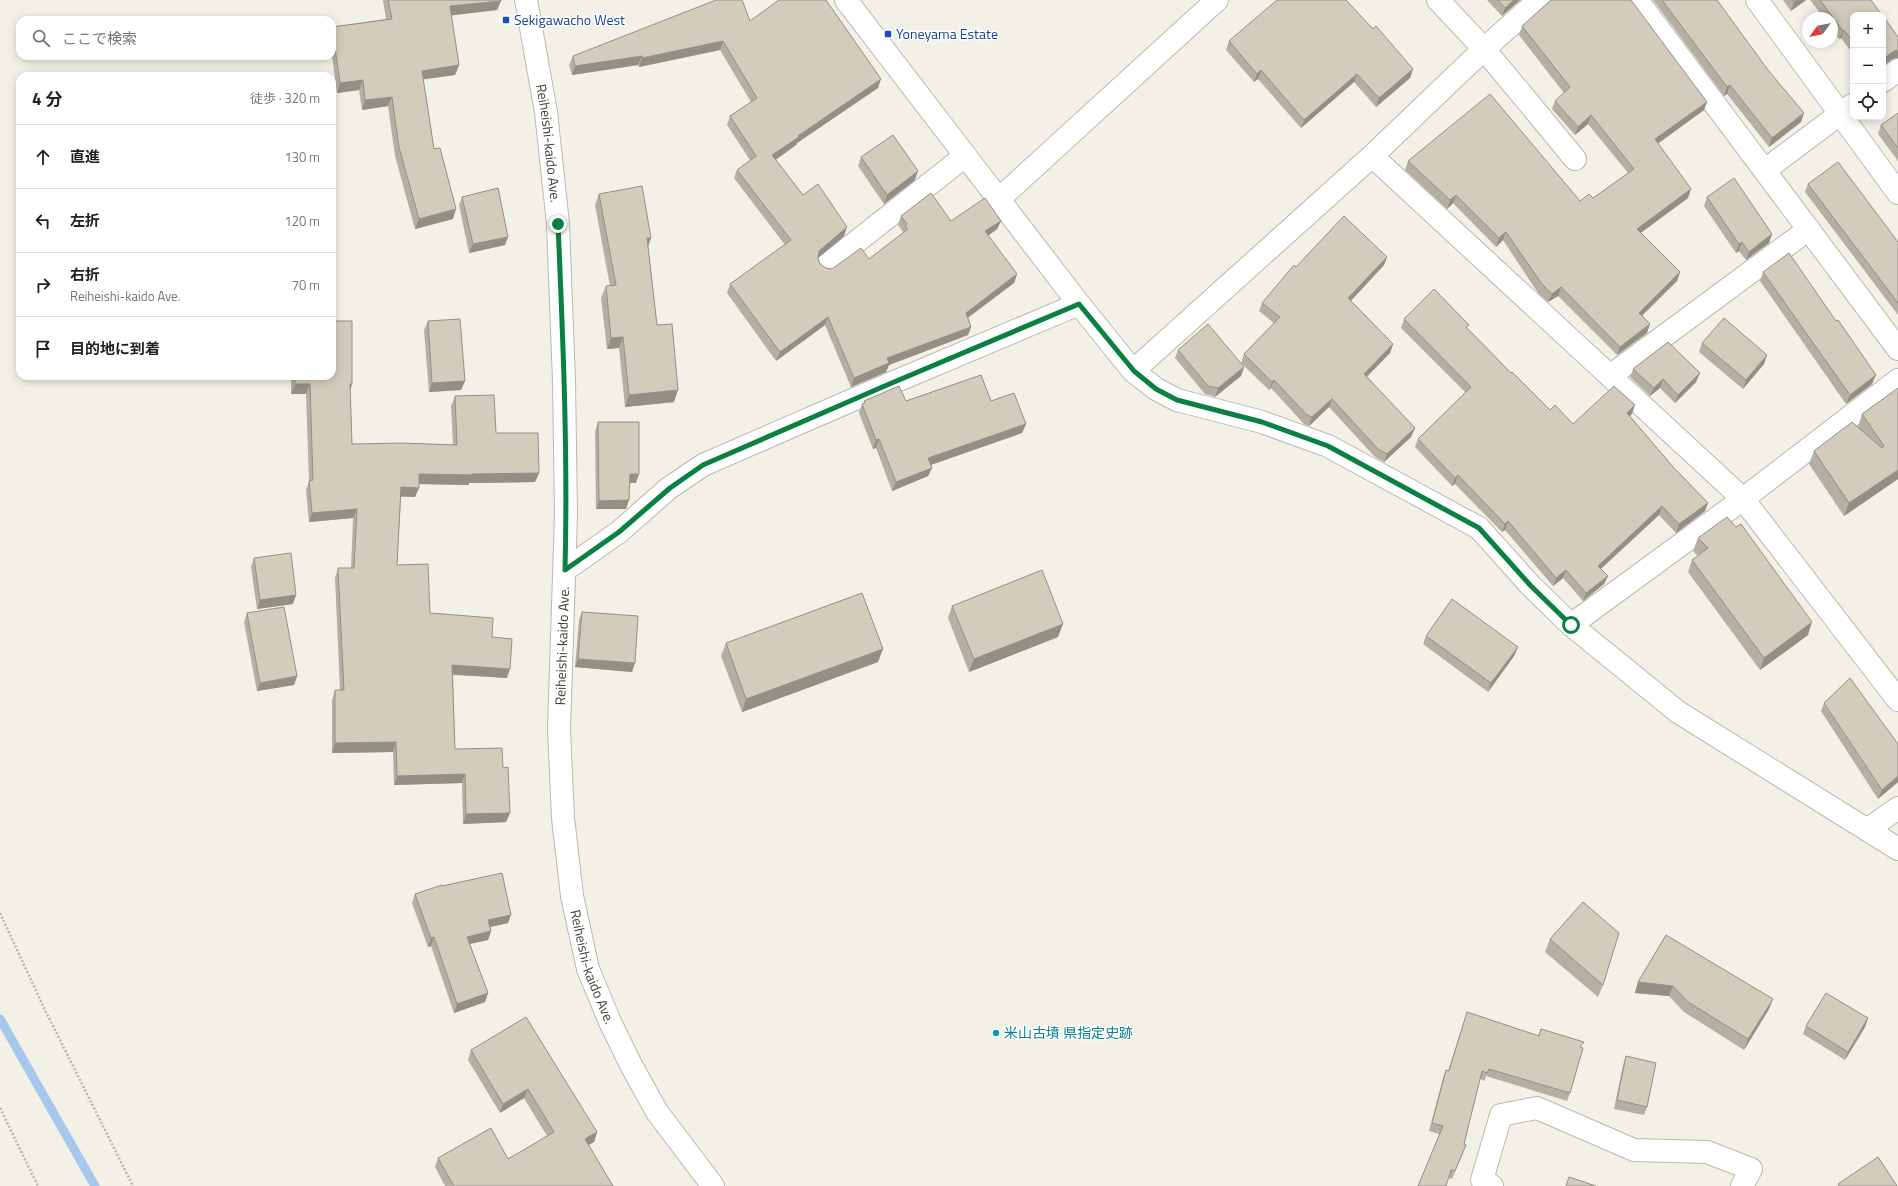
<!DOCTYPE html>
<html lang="ja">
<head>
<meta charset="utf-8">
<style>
  body { margin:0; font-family:"Titillium Web","Noto Sans JP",sans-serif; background:#f2f2f2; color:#222 }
  .controls { position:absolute; right:12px; top:12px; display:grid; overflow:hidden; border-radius:8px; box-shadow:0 2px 10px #0003 }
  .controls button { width:36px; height:36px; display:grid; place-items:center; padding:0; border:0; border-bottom:1px solid #e0e0e0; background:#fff; color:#222; font:20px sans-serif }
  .compass { position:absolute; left:1802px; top:12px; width:36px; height:36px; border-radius:50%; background:#fff; box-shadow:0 2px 10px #0003; rotate:237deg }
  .stop { position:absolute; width:12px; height:12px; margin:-9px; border:3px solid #0b8043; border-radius:50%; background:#fff }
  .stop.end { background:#0b8043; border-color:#fff; box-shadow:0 1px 4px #0008 }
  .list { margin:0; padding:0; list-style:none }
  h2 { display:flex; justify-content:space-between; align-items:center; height:52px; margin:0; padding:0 16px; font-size:17px }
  h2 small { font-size:13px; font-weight:400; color:#767676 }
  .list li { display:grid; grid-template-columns:26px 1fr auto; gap:12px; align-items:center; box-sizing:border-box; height:64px; padding:0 16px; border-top:1px solid #e0e0e0 }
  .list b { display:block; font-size:15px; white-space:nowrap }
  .list p { margin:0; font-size:13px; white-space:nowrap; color:#767676 }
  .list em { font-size:13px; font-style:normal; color:#767676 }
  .icon { flex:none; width:22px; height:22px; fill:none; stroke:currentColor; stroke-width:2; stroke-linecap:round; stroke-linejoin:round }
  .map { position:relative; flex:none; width:1898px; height:1186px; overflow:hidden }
  .search { position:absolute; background:#fff; box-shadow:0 2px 10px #0003; left:16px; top:16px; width:320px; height:44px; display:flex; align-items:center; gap:10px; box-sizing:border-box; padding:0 14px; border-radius:12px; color:#767676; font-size:15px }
  .panel { position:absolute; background:#fff; box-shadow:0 2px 10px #0003; left:16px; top:72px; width:320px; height:308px; border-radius:12px }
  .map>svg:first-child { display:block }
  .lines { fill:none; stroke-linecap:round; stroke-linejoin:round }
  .stream { stroke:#a6c8ec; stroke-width:9 }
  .minor-casing { stroke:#bdb8aa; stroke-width:24 }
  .tertiary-casing { stroke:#bdb8aa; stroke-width:24 }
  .path { stroke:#beb59c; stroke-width:2.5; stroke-dasharray:2 2; stroke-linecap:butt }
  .minor { stroke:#fff; stroke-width:22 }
  .tertiary { stroke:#fff; stroke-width:22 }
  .wall { fill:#b5afa3 }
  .shaded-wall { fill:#948f84 }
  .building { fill:#d3ccbd; stroke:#948f84 }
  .route { stroke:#0b8043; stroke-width:5 }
  .transit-dot { fill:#1a4fb4; stroke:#fff; stroke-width:1.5 }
  .culture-dot { fill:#0f9aa8; stroke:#fff; stroke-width:1.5 }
  .labels { text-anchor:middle; stroke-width:3; stroke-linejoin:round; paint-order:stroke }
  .transit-label { font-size:14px; fill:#164399; stroke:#fff; text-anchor:start }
  .street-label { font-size:14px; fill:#454036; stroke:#fff }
  .culture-label { font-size:14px; fill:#0d838f; stroke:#fff; text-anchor:start }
</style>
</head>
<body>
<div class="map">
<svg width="1898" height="1186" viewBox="0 0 1898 1186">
  <rect width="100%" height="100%" fill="#f2f0e7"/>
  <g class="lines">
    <!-- stream -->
    <path class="stream" d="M0,1019L95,1186"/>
    <!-- minor casing -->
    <g class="minor-casing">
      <path id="minor" d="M846,0L1079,304L1133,371L1156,389L1177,400L1262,422L1328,446L1479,528L1531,586L1571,625L1678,712L1898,849
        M1438,0L1484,49L1575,159
        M1637,0L1898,349
        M1757,0L1898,193
        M1883,81L1898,70
        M1372,156L1743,499L1898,700
        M1765,170L1852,105
        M999,199L1217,0
        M827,265L965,156
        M1133,371L1372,156L1484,49L1539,0
        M1610,376L1809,229
        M565,570L619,532L669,488L703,465L887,385L1079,304
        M1571,625L1743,499L1898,380
        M1867,830L1898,808
        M1492,1186L1482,1180L1501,1115L1537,1108L1634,1150L1707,1152L1751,1169L1742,1186"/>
    </g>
    <!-- tertiary casing -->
    <g class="tertiary-casing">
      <g id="tertiary">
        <path id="s1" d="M526,0L546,112L558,224L564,381L566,514L559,729L563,818L572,896L588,969L610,1022L631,1065L657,1112L713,1186"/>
      </g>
    </g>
    <!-- path -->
    <path class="path" d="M0,913L44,1008L133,1186
      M0,1108L38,1186"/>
    <!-- minor -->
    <use href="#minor" class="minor"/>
    <!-- tertiary -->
    <use href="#tertiary" class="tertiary"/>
  </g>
  <!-- wall -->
  <path class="wall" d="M383,0H501L497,10L451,15L459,65L455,75L423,79L434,149L453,219L415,229L395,156L388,106L362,110L359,90L337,93L332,56V27L386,19Z
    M1487,0H1520L1502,16Z
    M1653,0H1717L1801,122L1769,147L1727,94L1724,96Z
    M1783,0H1806L1791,11Z
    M1810,0H1871L1853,15V54L1841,38L1839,39L1832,29V18H1824Z
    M750,21L878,88L797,143L796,145L776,160L803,195L844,236L818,258L820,264L826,268L832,269L869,259L902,234L903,232L898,225L901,216L951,221H1001L997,229L988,236L1017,274L1014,283L968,318L971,327L968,335L889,365L886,372L851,387L825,325L776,361L727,293L730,284L785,245L734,178L737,170L750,160L727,125L730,116L751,102L720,50L639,67L638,65L572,75L569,65L573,56Z
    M1522,26L1707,102L1704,110L1658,143L1688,198L1640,233L1680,272L1677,281L1642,316L1647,333L1617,355L1558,296L1548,302L1538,293L1503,240L1496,247L1453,203L1447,209L1405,170L1408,161L1580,201L1593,198L1628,173L1588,124L1575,135L1552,109L1555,101L1564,93L1519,35Z
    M1373,29L1413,69L1410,78L1376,107L1354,82L1301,128L1258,79L1254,82L1226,50L1229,41Z
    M1898,113V161L1878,134L1881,125Z
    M861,157L915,180L884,204L858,166Z
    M1808,184L1898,242V315L1805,192Z
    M599,194L648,245L657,325L674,402L625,407L619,348L607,349L601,298L606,286H610L595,205Z
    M462,197L505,245L469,253L459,205Z
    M1707,197L1772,234L1769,243L1746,260L1739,251L1736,253L1704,206Z
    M1387,257L1384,265L1351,301L1393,344L1390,353L1367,377L1415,428L1411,437L1384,462L1375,457L1329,407L1309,426L1304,424L1271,388L1269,390L1241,363L1244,354L1274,323L1259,311L1262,303L1296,267Z
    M1763,272L1872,384L1846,404L1760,281Z
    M1404,319L1468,329L1511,373L1550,410L1573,424L1632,414L1630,416L1674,468L1708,503L1705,511L1676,533L1659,515L1601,569L1608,576L1604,584L1583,601L1563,578L1553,586L1505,530L1502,532L1455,484L1452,486L1415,447L1418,439L1466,393L1401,328Z
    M428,321L465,381L461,390L429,392L424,330Z
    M1702,343L1764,364L1743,389L1699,352Z
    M1178,350L1244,367L1241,376L1215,397L1205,394L1175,358Z
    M1633,369L1696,382L1675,403L1660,388L1650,396L1630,377Z
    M291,376H332L352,384L350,391L352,444L453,445L451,406L455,396L539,473L535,482L469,483V485L419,484L415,497H401L397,565L430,613L492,637L507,678L453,675L455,749L503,768L510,813L506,822L463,824L462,783L394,785L393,752L332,753V700L335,690H340L335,578L338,568H351L353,518L309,522L306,490L309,481L306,394H291Z
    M1898,388V479L1844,516L1809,464L1814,451L1860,429L1858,427L1862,414Z
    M864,401H991L1026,424L1022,433L930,465L932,468L928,476L892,491L876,448L873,449L859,413L862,404H863Z
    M598,422L636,483H630L626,509H596L595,431Z
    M1698,538L1808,635L1760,670L1688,572L1692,560L1698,556L1693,551Z
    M254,558L293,604L257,609L251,567Z
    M952,606L1058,637L969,672L948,618Z
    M582,612L632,672L575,667L579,620Z
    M247,613L297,676L294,685L257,691L244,622Z
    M1426,636L1518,647L1514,656L1488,692L1423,644Z
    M726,643L878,662L742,712L721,656Z
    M1824,703L1898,782L1878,799L1821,711Z
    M442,886L508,923L490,927L491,931L488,940L470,944L488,993L485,1002L454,1013L431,946L428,947L412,903L415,894Z
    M1666,935L1769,1009L1744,1050L1684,1012L1669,996L1635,993L1638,982Z
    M1550,939L1603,985L1598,997L1545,952Z
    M1467,1012L1538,1036L1541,1029L1582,1048L1570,1093L1567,1101L1486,1076L1485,1081L1480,1079L1464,1144L1463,1153L1452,1179L1449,1178L1439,1134L1429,1131L1443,1078L1446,1070L1448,1071Z
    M1868,1018L1865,1027L1845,1060L1803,1034L1806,1026Z
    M471,1050L597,1132L594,1142L588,1145L613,1186H445L435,1167L438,1158L508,1159L547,1136L524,1098L500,1113L468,1060Z
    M1626,1056L1647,1107L1644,1115L1614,1109L1623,1065Z"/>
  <!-- shaded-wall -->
  <path class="shaded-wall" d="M1514,0H1520L1502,16L1505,8Z
    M1798,0H1806L1791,11L1794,2Z
    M501,1L497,10L447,16L450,6Z
    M1844,30L1841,38L1839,39L1843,31Z
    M723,41L720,50L639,67L642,58Z
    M1898,50V58H1896L1891,60L1883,66V59L1894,51Z
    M642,56L638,65L572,75L575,66Z
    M459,65L455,75L419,80L422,71Z
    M1413,69L1410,78L1376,107L1379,98Z
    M1261,70L1258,79L1254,82L1257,74Z
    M1357,74L1354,82L1301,128L1304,120Z
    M881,79L878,88L797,143L796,145L769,164L772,155L798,136Z
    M363,80L359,90L337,93L340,83Z
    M1730,85L1727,94L1724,96L1727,87Z
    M392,97L388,106L362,110L365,100Z
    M1707,102L1704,110L1652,148L1655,139Z
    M1804,113L1801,122L1769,147L1772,138Z
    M1591,115L1588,124L1575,135L1578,127Z
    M918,171L915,180L884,204L887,195Z
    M1691,189L1688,198L1634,238L1637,229Z
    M1456,195L1453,203L1447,209L1450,200Z
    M456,209L453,219L415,229L419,219Z
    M1001,221L997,229L982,240L985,231Z
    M847,227L844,236L816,260L819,251Z
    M1506,232L1503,240L1496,247L1499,238Z
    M1772,234L1769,243L1746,260L1749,252Z
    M508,237L505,245L469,253L473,244Z
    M647,238H651L647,249Z
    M1742,242L1739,251L1736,253L1739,244Z
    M1387,257L1384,265L1345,307L1348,298Z
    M1680,272L1677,281L1636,321L1639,313Z
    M1017,274L1014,283L963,321L966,313Z
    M1561,287L1558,296L1548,302L1552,294Z
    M828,317L825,325L776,361L780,352Z
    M1650,324L1647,333L1617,355L1620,347Z
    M971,327L968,335L889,365L886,372L851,387L854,378L887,358Z
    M623,337L619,348L607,349L611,338Z
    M1393,344L1390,353L1361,382L1364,374Z
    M1767,355L1764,364L1743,389L1746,380Z
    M1244,367L1241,376L1215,397L1218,388Z
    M1700,373L1696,382L1675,403L1678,395Z
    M1876,375L1872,384L1846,404L1850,395Z
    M1663,379L1660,388L1650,396L1654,388Z
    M1274,380L1271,388L1269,390L1272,382Z
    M465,381L461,390L429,392L432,383Z
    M295,384H310L306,394H291Z
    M350,384H352L349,393Z
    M678,390L674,402L625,407L629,395Z
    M1332,399L1329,407L1309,426L1312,417Z
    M1635,405L1632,414L1624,421L1627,413Z
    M1026,424L1022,433L925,467L928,458Z
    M1415,428L1411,437L1384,462L1387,454Z
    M879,439L876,448L873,449L876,440Z
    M932,468L928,476L892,491L896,482Z
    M1898,470V479L1844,516L1849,503Z
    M539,473L535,482L469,483V485L416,484L419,474Z
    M630,474H639L636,483H627Z
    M1458,475L1455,484L1452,486L1455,478Z
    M401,487L419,488L415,497L398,496Z
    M629,500L626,509H596L599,501Z
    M1708,503L1705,511L1676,533L1679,524Z
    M1662,506L1659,515L1595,574L1598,566Z
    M357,509L353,518L309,522L312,513Z
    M1508,521L1505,530L1502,532L1505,524Z
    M1566,570L1563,578L1553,586L1556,578Z
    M1608,576L1604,584L1583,601L1586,593Z
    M296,595L293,604L257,609L260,600Z
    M1812,622L1808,635L1760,670L1764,658Z
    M1063,624L1058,637L969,672L974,659Z
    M1518,647L1514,656L1488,692L1491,683Z
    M883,649L878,662L742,712L746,699Z
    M578,659L635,663L632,672L575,667Z
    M452,665L510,669L507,678L449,674Z
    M297,676L294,685L257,691L260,683Z
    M396,742L393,752L332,753L335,743Z
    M465,774L462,783L394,785L397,776Z
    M1898,776V782L1878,799L1882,790Z
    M510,813L506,822L463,824L466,814Z
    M511,915L508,923L485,928L488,920Z
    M491,931L488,940L464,945L467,937Z
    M434,937L431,946L428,947L431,938Z
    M1638,982L1673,986L1669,996L1635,993Z
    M488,993L485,1002L454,1013L457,1004Z
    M1773,999L1769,1009L1744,1050L1748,1039Z
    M1868,1018L1865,1027L1845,1060L1848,1052Z
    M528,1089L524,1098L500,1113L503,1104Z
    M597,1132L594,1142L581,1149L585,1139Z"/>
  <!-- building -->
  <path class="building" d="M388,0H501V1L450,6L459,65L422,71L434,149L440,148L456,209L419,219L399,147L392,97L365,100L363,80L340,83L332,27L392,19Z
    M716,0H742L750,21L779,0H826L881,79L798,136L799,137L772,155L803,195L818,184L847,227L819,251L818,258L820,264L826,268L832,269L861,248L869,259L908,229L905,226L907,224L901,216L931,193L951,221L985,198L1001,221L985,231L1017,274L966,313L971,327L887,358L889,363L854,378L828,317L780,352L730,284L791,240L737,170L756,156L730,116L757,98L723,41L642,58V56L575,66L573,56Z
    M1277,0H1346L1373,29L1376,26L1413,69L1379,98L1357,74L1304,120L1261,70L1257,74L1229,41Z
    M1498,0H1514L1505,8Z
    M1551,0H1631L1707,102L1655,139L1691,189L1637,229L1680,272L1639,313L1650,324L1620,347L1561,287L1552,294L1542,284L1506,232L1499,238L1456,195L1450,200L1408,161L1490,94L1580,201L1589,194L1593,198L1634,169L1591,115L1578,127L1555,101L1570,87L1522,26Z
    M1662,0H1717L1768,70L1804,113L1772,138L1730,85L1727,87Z
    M1792,0H1798L1794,2Z
    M1820,0H1871L1882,15H1853V42L1844,30L1843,31Z
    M1883,16L1898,37V50L1894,51L1883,59Z
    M1898,113V148L1881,125Z
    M893,135L918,171L887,195L861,157Z
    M1838,162L1898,242V303L1808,184Z
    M1734,178L1772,234L1749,252L1742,242L1739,244L1707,197Z
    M642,186L651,238H647L657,325L672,324L678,390L629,395L623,337L611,338L606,286L616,285L599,194Z
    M498,188L508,237L473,244L462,197Z
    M1344,216L1387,257L1348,298L1393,344L1364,374L1415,428L1387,454L1378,449L1332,399L1312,417L1307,415L1274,380L1272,382L1244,354L1280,317L1262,303L1294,265L1296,267Z
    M1789,253L1836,321L1838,320L1876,375L1850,395L1763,272Z
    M1434,289L1469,325L1466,327L1511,373L1512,372L1550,410L1555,405L1573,424L1614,386L1635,405L1627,413L1674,468L1708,503L1679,524L1662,506L1598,566L1608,576L1586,593L1566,570L1556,578L1508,521L1505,524L1458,475L1455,478L1418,439L1471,387L1404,319Z
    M1724,318L1767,355L1746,380L1702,343Z
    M460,319L465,381L432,383L428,321Z
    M332,321H352V384H350L352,444L401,443L457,445L455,396L494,395L496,433H538L539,473L472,474V475L419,474V488L401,487L397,565L428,564L430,613L493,618L492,637L512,639L510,669L452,665L455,749L502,748L503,768L508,767L510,813L466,814L465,774L397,776L396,742L335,743V690H344L338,568H354L357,509L312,513L309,481L313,480L310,384H295V376H332Z
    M1208,324L1244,367L1218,388L1208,386L1178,350Z
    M1668,342L1700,373L1678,395L1663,379L1654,388L1633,369Z
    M981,375L991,401L1014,393L1026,424L928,458L932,468L896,482L879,439L876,440L862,404L865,403L864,401L899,386L906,401Z
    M1898,388V470L1849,503L1814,451L1852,422L1882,448L1884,446L1862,414Z
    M598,422H639V474H630L629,500L599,501Z
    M1727,517L1736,527L1741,524L1812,622L1764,658L1692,560L1708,548L1698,538Z
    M291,553L296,595L260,600L254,558Z
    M1042,570L1063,624L974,659L952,606Z
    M862,593L883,649L746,699L726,643Z
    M1452,599L1518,647L1491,683L1426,636Z
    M284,607L297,676L260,683L247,613Z
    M582,612L638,616L635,663L578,659Z
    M1850,678L1898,744V776L1882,790L1824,703Z
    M502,873L511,915L488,920L491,931L467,937L488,993L457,1004L434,937L431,938L415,894L442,885V886Z
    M1583,902L1619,933L1603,985L1550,939Z
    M1666,935L1773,999L1748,1039L1688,1002L1673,986L1638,982Z
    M1826,993L1868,1018L1848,1052L1806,1026Z
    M1467,1012L1539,1036L1541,1029L1584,1042L1580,1047L1583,1048L1570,1093L1489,1069L1487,1073L1482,1071L1464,1144L1466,1145L1455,1171L1451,1170L1446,1186H1418L1443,1126L1432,1123L1446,1070L1449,1071Z
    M526,1017L597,1132L585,1139L613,1186H454L438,1158L491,1128L508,1159L554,1132L528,1089L503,1104L471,1050Z
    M1626,1056L1656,1063L1647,1107L1617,1100Z
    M1878,1157L1897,1186H1839L1838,1184Z
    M1569,1177L1596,1186H1566Z"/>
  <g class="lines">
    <!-- route -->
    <path class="route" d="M558,224C563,339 568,454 565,570L619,532L670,488L703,465L887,385L1079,304L1134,371L1156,389L1177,400L1262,422L1328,446L1479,528L1531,586L1571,625"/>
  </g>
  <!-- markers -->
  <g class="transit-dot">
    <rect x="502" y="16" width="8" height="8" rx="2"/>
    <rect x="884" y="30" width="8" height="8" rx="2"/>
  </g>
  <circle class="culture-dot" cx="996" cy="1033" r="4"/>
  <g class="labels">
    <!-- transit labels -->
    <g class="transit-label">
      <text x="514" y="25">Sekigawacho West</text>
      <text x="896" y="39">Yoneyama Estate</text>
    </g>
    <!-- street labels -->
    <g class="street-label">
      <text dy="5" stroke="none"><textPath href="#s1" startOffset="145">Reiheishi-kaido Ave.</textPath></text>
      <text transform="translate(562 646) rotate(-88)" y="5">Reiheishi-kaido Ave.</text>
      <text dy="5" stroke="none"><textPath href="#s1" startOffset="973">Reiheishi-kaido Ave.</textPath></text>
    </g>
    <!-- culture labels -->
    <g class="culture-label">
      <text x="1004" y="1038">米山古墳 県指定史跡</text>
    </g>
  </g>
</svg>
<div class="controls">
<button>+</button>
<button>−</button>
<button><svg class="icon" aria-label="locate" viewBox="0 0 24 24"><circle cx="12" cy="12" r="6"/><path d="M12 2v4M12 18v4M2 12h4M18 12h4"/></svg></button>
</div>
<svg class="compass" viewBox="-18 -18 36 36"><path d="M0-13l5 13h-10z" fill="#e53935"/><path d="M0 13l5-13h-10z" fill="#767676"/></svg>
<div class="stop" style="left:1571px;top:625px"></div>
<div class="stop end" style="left:558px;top:224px"></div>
<div class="search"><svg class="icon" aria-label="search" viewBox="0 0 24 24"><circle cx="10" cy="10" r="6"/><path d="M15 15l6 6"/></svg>ここで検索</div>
<section class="panel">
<h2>4 分<small>徒歩 · 320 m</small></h2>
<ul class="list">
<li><svg class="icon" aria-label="ahead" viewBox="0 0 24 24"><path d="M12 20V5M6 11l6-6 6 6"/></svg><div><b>直進</b></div><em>130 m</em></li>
<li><svg class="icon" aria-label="left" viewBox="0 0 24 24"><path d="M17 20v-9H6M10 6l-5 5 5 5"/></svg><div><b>左折</b></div><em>120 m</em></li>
<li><svg class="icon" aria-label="right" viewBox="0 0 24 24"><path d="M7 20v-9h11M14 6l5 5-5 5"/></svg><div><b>右折</b><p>Reiheishi-kaido Ave.</p></div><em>70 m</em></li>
<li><svg class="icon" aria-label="arrive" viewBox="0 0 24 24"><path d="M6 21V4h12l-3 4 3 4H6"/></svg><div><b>目的地に到着</b></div></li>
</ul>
</section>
</div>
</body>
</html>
